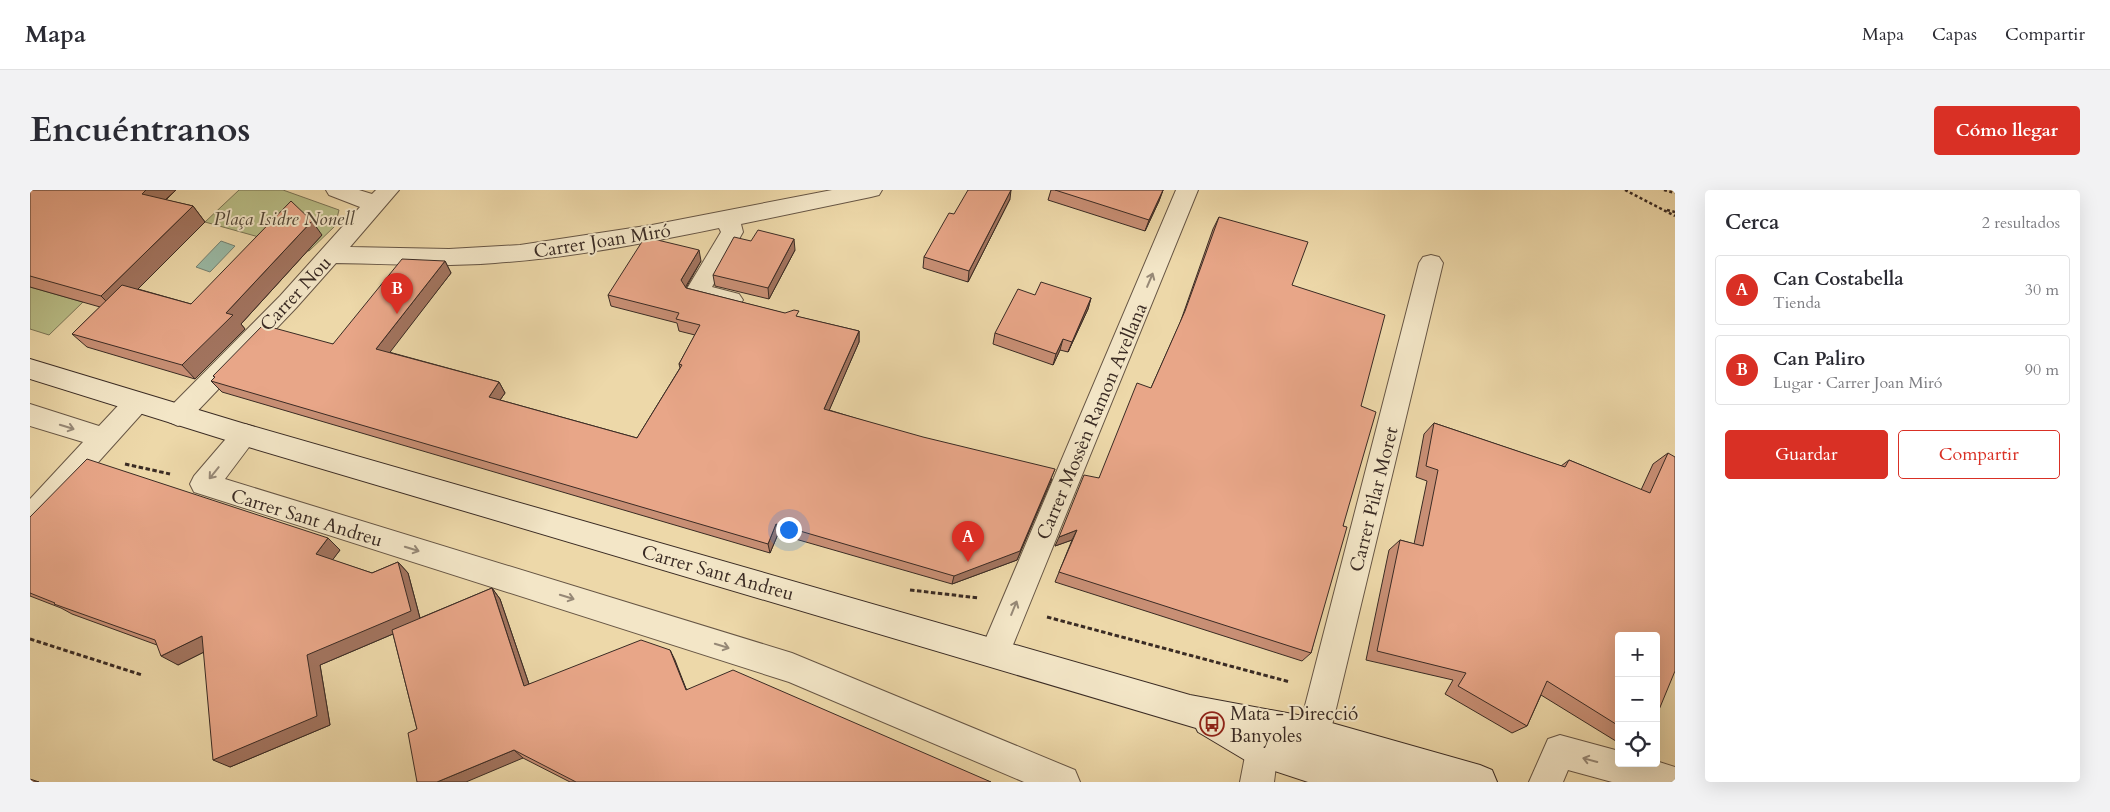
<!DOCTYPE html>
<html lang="es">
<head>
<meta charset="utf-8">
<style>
  body { margin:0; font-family:Cardo,serif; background:#f2f2f3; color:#2b2b33 }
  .controls { position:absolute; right:15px; bottom:15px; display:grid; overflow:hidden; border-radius:5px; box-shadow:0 5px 20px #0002 }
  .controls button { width:45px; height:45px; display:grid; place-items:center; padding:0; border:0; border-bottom:1px solid #e1e1e2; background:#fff; color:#2b2b33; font:25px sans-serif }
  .you { position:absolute; left:758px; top:339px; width:18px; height:18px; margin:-12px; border:4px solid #fff; border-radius:50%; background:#1a73e8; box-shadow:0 0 0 8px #1a73e833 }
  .badge { display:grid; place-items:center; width:32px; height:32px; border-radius:50%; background:#d93025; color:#fff; font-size:16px; font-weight:700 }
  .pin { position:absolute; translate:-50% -41px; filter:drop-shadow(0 1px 2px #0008) }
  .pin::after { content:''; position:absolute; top:26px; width:18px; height:15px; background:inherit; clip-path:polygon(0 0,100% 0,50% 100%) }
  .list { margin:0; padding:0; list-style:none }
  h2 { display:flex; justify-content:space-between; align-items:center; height:65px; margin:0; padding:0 20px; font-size:21px }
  h2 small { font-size:16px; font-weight:400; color:#7c7c81 }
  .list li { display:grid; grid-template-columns:32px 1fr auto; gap:15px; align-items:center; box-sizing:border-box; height:70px; margin:0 10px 10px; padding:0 10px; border:1px solid #e1e1e2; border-radius:5px }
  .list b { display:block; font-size:19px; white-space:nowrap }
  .list p { margin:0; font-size:16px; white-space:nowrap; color:#7c7c81 }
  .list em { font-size:16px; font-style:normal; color:#7c7c81 }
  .actions { display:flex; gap:10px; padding:15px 20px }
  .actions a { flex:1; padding:11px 0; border:1px solid #d93025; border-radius:5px; text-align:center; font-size:18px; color:#d93025 }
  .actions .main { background:#d93025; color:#fff }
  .icon { flex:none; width:28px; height:28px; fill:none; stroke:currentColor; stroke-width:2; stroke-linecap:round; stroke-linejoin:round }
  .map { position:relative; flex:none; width:1645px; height:592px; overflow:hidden; border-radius:5px }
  header { display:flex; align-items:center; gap:30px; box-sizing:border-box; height:70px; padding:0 25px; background:#fff; border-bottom:1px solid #e1e1e2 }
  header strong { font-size:24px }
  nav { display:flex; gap:28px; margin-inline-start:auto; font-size:18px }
  .intro { display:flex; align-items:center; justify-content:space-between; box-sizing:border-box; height:120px; padding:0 30px }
  h1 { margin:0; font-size:35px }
  .button { padding:12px 22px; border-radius:5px; background:#d93025; color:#fff; font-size:18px; font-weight:700 }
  main { display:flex; gap:30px; padding:0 30px }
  aside { flex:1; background:#fff; border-radius:5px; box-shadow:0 5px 20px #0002 }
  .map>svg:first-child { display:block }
  .green { fill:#b9be87; stroke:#7a7456 }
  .water { fill:#9abaa6; stroke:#748172 }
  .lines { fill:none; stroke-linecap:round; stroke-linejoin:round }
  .minor-casing { stroke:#675645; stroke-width:2 }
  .secondary-casing { stroke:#3a2b24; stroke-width:2 }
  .path-far1 { stroke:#3a2b24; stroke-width:2.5; stroke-dasharray:3 2.5; stroke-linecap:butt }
  .path { stroke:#3a2b24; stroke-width:3; stroke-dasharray:4.5 2.5; stroke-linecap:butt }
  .minor { fill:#f3e6c7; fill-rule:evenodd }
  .secondary { fill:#f3e6c7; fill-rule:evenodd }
  .wall { fill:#c88f75; stroke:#3a2b24 }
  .shaded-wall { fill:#a2745f; stroke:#3a2b24 }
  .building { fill:#e8a688; stroke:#3a2b24 }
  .oneway { stroke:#968876 }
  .labels { text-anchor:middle; stroke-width:4; stroke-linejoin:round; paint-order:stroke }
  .park-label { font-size:19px; font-style:italic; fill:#534838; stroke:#f3e6c7 }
  .street-label { font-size:19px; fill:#3a2b24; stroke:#f3e6c7 }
  .poi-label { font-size:19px; fill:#3a2b24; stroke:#f3e6c7; text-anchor:start }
</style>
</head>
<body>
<header>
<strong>Mapa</strong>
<nav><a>Mapa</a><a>Capas</a><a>Compartir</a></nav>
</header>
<div class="intro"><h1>Encuéntranos</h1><a class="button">Cómo llegar</a></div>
<main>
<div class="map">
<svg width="1645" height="592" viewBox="0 0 1645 592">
  <rect width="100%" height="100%" fill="#edd8a9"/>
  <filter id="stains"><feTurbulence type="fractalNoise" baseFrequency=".004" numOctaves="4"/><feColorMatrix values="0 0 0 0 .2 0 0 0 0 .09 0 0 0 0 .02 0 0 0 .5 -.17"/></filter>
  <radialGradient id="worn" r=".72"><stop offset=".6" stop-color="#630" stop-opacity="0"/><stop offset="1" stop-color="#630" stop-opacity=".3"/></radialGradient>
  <!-- green -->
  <path class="green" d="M209,0H253L309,20L305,36L279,61L175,32Z
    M0,97L53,112L19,145L0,139Z"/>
  <!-- water -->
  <path class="water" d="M191,51L205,56L180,82L166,77Z"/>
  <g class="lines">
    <!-- minor casing -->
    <g class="minor-casing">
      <path id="minor" d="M296,0H329L342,4L346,0H369L320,57L419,59L490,55L622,35L802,0H852L849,5L841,7L711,34L713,42L682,97L709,104L713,110L709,116L701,119L659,108L655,102L691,42L689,38C616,53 540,68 465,73C412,77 359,74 306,73L266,118L157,232L148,236L139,232L135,225L139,218L250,106L330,17L299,5Z
        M1146,0H1168L976,472L965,476L954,472L950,462Z
        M1401,65L1409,67L1413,73L1299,548L1396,575L1408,580L1413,592H1339L1277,574L1246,576L1244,592H1210L1216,561L1220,549L1232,545L1268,542L1269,539L1389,73L1393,67Z
        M107,202L116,205L120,212L116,219L10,337L0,340V309L53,252L0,236V214L69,236L98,205Z
        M215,234L224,237L228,245L195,289L762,463L1045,580L1050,592H994L759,492L164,302L160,294L164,286L206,237Z
        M1530,545L1589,561V573H1626V571L1645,577V592H1582L1538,580L1533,592H1499L1518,549Z"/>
    </g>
    <!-- secondary casing -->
    <g class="secondary-casing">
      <path id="secondary" d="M0,169L215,234L1160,505L1284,528L1450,575L1462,580L1467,592H1393L1276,558L1342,580L1347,592H1278L1220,573L1168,542L1166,538L215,256L0,189Z"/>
    </g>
    <!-- path-far1 -->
    <path class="path-far1" d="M1595,0L1645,26
      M1634,0L1645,3
      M1637,20L1645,22"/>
    <!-- path -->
    <path class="path" d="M95,274L140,284
      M880,400L949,408
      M1017,427L1260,492
      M0,449L112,485"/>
    <!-- minor -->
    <use href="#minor" class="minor"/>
    <!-- secondary -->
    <use href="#secondary" class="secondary"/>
  </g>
  <!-- wall -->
  <path class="wall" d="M0,0H146L136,10L163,16L175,32L108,99L161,114L292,45L211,134L215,139L165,189L57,157L42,144L70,117L0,97Z
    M1021,0H1133L1129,11L1115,41L1018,10Z
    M980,9L938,92L893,78L894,67L924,24Z
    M1189,27L1262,95L1331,216L1313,336L1281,463L1272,471L1025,392L1042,350L1025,356L1069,288L1121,198L1150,133L1183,39Z
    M765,60L739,109L685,96L683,85Z
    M415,71L421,83L359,162L469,192L475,203L470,210L607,248L650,178L649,174L665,145L649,141L647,133L581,116L578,105L671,71L656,98L769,127L829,141V152L799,220L1022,289L987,370L922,394L748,344L740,363L192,202L181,191L185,187L183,186L303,154Z
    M1005,105L1061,108L1058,119L1038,162L1030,160L1023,175L963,154L965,143Z
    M1404,233L1531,276L1539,270L1611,300L1623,274L1638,263L1589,446V553L1511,505L1497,536L1482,543L1415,504L1423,490L1336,470L1359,360L1370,350L1384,354L1397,291L1386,287L1394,244Z
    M0,327L310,360L302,370L342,383L368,372L378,383L390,428L462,398L470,409L499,494L640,460L656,499L961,592H540L493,568L387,539L363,444L290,475L300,535L200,577L174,462L148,475L127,455L42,424L31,418L0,406Z"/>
  <!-- shaded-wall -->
  <path class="shaded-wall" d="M116,0H146L125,19L112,4Z
    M981,0L980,9L938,92L939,81Z
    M1133,0L1129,11L1115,41L1119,30Z
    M163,16L175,32L86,121L71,106Z
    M282,31L292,45L211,134L215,139L165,189L152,175L196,123Z
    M764,49L765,60L739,109L738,98Z
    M669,60L671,71L653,101L651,90Z
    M415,71L421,83L354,170L346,159Z
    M1061,108L1058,119L1038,162L1042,152Z
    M829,141V152L795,230L794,219Z
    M1033,149L1030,160L1023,175L1026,164Z
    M469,192L475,203L465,217L459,207Z
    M1025,279L987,370L922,394L924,386Z
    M746,334L748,344L740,363L738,354Z
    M1047,340L1042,350L1025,356L1029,347Z
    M298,348L310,360L298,376L286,364Z
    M368,372L378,383L391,432L290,475L300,535L200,577L183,570L277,465Z
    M462,398L470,409L503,506L494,496Z
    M172,446L188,455L148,475L131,466Z
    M640,460L645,470L660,509L656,500Z
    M484,560L493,568L436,592H407Z
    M0,589L9,592H0Z"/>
  <!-- building -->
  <path class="building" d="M0,0H116L112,4L163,16L71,106L0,86Z
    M938,0H981L939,81L894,67L919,23L924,24Z
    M1025,0H1133L1119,30Z
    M261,11L282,31L196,123L203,125L152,175L42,144L92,95L161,114Z
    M1189,27L1278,52L1262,95L1355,125L1331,216L1346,222L1313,336L1317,337L1281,463L1029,382L1047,340L1029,347L1054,285L1069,288L1107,193L1121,198L1155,121Z
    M728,40L764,49L738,98L683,85L704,47L721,51Z
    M615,47L669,60L651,90L656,98L755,123L764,120L769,121L766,126L829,141L794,219L893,247L1025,279L990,361L924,386L746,334L738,354L181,191L185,187L183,186L233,135L303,154L372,69L415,71L346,159L469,192L459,207L607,248L652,175L649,174L670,135L646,129L649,123L578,105Z
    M1011,92L1061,108L1042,152L1033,149L1026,164L965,143L988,99L1005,105Z
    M1404,233L1535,277L1539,270L1620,303L1638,263L1645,267V481L1626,527V446H1589V536L1517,491L1497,536L1428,496L1436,483L1347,461L1370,350L1393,356L1408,280L1396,276Z
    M57,269L298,348L286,364L342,383L368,372L381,421L277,465L287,526L183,570L172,446L131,466L125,450L24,414L25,413L0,403V327Z
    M462,398L494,496L611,450L640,460L656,500L703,480L961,592H546L484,560L407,592H387L378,543L387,539L362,440Z"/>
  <!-- one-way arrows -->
  <defs><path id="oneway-shaft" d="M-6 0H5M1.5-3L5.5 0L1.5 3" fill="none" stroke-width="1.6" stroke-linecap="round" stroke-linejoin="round" transform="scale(1.25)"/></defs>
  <g class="oneway">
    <use href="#oneway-shaft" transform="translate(1120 90) rotate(-67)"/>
    <use href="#oneway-shaft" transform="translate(37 237) rotate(17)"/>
    <use href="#oneway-shaft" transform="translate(184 283) rotate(129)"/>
    <use href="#oneway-shaft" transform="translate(382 359) rotate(17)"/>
    <use href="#oneway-shaft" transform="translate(537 407) rotate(17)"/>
    <use href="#oneway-shaft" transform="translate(984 418) rotate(-68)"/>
    <use href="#oneway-shaft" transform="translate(692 456) rotate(17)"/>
    <use href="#oneway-shaft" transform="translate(1560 570) rotate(-165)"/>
  </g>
  <!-- icons -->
  <defs>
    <g id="bus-ring" transform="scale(1.25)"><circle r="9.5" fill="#f3e6c7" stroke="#8f2418" stroke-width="1.5"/><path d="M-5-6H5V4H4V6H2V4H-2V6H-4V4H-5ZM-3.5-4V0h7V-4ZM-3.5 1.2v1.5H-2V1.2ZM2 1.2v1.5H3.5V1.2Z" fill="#8f2418"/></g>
  </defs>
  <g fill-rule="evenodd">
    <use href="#bus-ring" x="1182" y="534"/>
  </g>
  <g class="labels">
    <!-- park labels -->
    <g class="park-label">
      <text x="254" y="35">Plaça Isidre Nonell</text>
    </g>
    <!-- street labels -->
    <g class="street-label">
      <text transform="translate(572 50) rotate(-9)" y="7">Carrer Joan Miró</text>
      <text transform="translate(265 103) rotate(-47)" y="7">Carrer Nou</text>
      <text transform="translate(1061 231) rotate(-67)" y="7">Carrer Mossèn Ramon Avellana</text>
      <text transform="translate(1343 309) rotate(-76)" y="7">Carrer Pilar Moret</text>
      <text transform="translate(277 327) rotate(17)" y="7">Carrer Sant Andreu</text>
      <text transform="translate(688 382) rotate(16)" y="7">Carrer Sant Andreu</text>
    </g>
    <!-- poi labels -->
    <g class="poi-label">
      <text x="1200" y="530">Mata - Direcció<tspan x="1200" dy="22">Banyoles</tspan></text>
    </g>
  </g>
  <rect width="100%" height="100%" filter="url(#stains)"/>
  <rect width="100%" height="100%" fill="url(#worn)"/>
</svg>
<div class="controls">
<button>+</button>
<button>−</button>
<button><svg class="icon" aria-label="locate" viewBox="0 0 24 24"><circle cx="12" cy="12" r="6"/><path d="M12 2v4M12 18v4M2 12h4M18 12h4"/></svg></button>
</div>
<div class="you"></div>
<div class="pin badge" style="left:938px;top:372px">A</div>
<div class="pin badge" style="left:367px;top:124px">B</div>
</div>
<aside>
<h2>Cerca<small>2 resultados</small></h2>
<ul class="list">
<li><span class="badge">A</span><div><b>Can Costabella</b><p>Tienda</p></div><em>30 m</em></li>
<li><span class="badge">B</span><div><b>Can Paliro</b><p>Lugar · Carrer Joan Miró</p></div><em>90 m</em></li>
</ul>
<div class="actions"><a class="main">Guardar</a><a>Compartir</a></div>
</aside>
</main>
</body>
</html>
